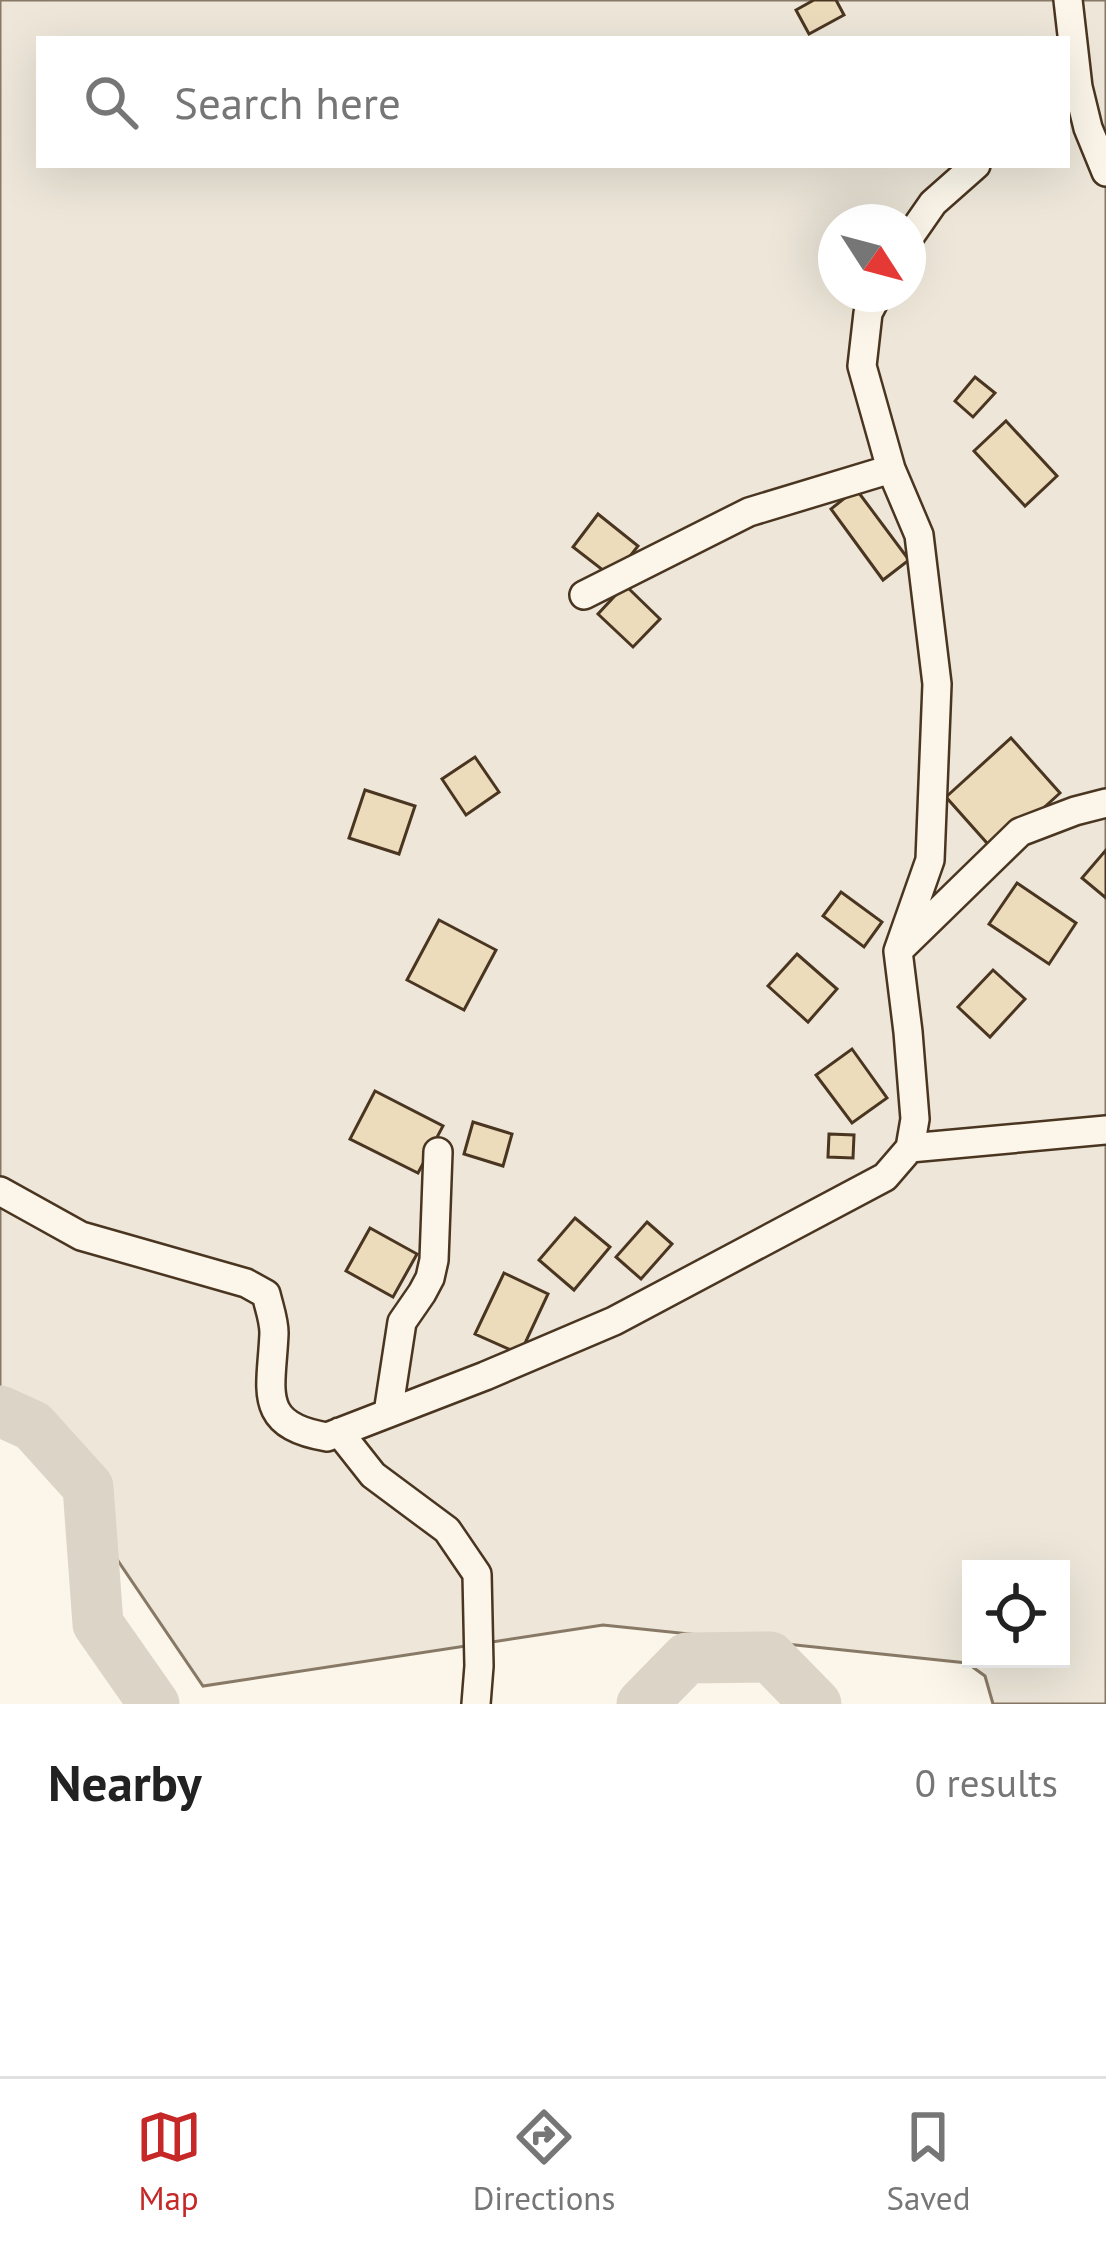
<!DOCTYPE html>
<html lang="en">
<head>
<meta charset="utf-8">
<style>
  body { margin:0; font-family:"PT Sans",sans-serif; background:#f6f6f6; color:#222 }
  .controls { position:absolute; right:36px; bottom:36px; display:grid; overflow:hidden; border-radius:0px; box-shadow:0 12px 48px #0002 }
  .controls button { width:108px; height:108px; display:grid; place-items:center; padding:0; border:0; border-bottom:3px solid #e0e0e0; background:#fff; color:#222; font:60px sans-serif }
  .compass { position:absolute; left:818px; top:204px; width:108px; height:108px; border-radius:50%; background:#fff; box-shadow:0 12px 48px #0002; rotate:126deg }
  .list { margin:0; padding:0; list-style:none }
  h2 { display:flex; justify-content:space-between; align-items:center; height:156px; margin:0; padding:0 48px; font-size:51px }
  h2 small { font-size:39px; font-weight:400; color:#767676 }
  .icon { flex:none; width:66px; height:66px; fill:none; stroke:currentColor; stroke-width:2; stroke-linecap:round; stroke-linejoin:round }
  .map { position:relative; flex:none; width:1106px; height:1704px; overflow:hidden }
  .search { position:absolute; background:#fff; box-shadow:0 12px 48px #0002; left:36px; right:36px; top:36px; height:132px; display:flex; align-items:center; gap:30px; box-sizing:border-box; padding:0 42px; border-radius:0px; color:#767676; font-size:45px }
  .sheet { height:372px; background:#fff }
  nav { display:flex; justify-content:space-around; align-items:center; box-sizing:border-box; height:168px; border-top:3px solid #e0e0e0; background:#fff; font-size:33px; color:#767676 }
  nav a { display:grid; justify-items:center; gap:6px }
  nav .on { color:#c62828 }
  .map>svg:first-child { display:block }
  .grass { fill:#ede6d9; stroke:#887966; stroke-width:3; fill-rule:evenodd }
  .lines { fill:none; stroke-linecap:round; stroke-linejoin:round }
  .river { stroke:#dcd4c6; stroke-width:51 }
  .building { fill:#ecdcbc; stroke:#4a3520; stroke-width:3 }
  .minor-casing { stroke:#4a3520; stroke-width:32 }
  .minor { stroke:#fbf6e9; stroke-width:27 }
</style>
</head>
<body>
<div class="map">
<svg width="1106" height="1704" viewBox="0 0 1106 1704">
  <rect width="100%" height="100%" fill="#fbf6e9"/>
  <!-- grass -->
  <path class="grass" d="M0,0H1106V1704H993L985,1676L967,1663L603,1625L203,1686L0,1387ZM39,39H1067V165H39ZM836,222H908V294H836ZM971,1569H1061V1659H971Z"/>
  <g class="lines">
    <!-- river -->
    <path class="river" d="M0,1411L33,1426L88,1487L98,1624L154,1704
      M642,1704L687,1658L770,1657L816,1704"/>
  </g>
  <!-- building -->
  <path class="building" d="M814,0H836L844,15L809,34L796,10Z
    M975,377L995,393L973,417L955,401Z
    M1006,421L1057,476L1025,506L974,451Z
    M856,489L909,560L883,580L831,509Z
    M598,514L638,546L613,578L573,547Z
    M625,585L660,619L633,647L598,614Z
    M1011,738L1060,793L995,852L946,797Z
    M475,757L499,792L466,815L442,779Z
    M365,790L415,806L399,854L349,838Z
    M1106,850V898L1082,878Z
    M1017,883L1076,923L1049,964L989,924Z
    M841,892L882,922L864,947L823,916Z
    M439,920L496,950L464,1010L407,980Z
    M797,954L837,989L808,1022L768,986Z
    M993,970L1025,999L990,1037L958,1007Z
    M852,1049L887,1098L852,1123L816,1075Z
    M375,1091L443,1126L418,1173L350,1139Z
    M473,1122L512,1134L503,1166L464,1154Z
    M829,1134L854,1135L853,1158L828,1157Z
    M575,1218L610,1247L574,1290L539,1260Z
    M647,1222L672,1244L641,1279L616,1257Z
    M370,1228L417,1254L393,1297L346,1271Z
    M504,1273L548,1294L520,1354L475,1334Z"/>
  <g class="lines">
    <!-- minor casing -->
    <g class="minor-casing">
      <path id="minor" d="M1068,0L1078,87L1088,128L1106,172
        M908,239L933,203L976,165
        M584,595L749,512L891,469
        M903,946L1020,832L1075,811L1106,803
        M910,1148L1106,1130
        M0,1191L81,1236L246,1283L266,1294C269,1307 274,1320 274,1333C272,1389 255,1425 327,1437L485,1376L614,1321L885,1177L910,1148L915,1119L908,1032L898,951L930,860L937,684L919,535L891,469L862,366L868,313L878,294
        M388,1413L402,1322L422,1293L430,1278L434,1260L438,1152
        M339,1432L373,1475L447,1530L477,1574L479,1666L476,1704"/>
    </g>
    <!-- minor -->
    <use href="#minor" class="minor"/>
  </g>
</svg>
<div class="controls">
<button><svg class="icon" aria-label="locate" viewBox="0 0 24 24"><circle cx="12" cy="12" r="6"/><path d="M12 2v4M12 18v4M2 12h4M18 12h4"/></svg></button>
</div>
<svg class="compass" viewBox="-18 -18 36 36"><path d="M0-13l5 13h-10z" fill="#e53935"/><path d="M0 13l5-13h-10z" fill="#767676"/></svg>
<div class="search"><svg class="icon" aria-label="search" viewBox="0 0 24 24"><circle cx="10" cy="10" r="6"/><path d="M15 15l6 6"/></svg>Search here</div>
</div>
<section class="sheet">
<h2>Nearby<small>0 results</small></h2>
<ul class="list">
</ul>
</section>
<nav>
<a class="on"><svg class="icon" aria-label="map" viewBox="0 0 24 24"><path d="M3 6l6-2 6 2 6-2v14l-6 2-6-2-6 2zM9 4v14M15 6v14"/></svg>Map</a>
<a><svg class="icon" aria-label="directions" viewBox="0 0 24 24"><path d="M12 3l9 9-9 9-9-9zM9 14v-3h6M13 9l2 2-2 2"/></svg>Directions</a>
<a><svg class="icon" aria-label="saved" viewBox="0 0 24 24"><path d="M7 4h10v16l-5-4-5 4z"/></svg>Saved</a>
</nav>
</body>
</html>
